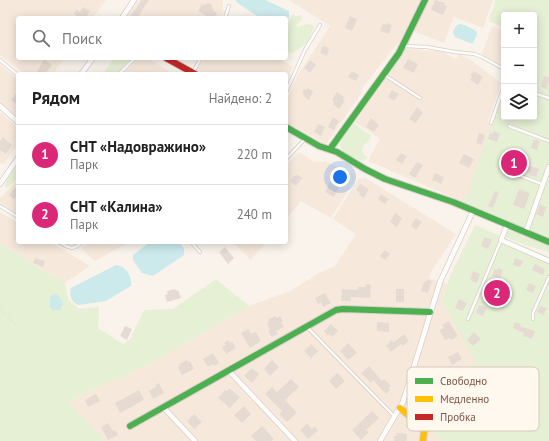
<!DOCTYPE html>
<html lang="ru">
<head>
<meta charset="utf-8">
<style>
  body { margin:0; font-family:"PT Sans",sans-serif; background:#f2f2f2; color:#222 }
  .controls { position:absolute; right:12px; top:12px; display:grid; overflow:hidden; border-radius:4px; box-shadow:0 2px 10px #0003 }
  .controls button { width:36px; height:36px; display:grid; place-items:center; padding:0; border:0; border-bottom:1px solid #e0e0e0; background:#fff; color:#222; font:20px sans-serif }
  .you { position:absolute; left:340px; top:177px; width:14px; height:14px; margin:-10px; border:3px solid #fff; border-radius:50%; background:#1a73e8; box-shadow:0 0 0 6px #1a73e833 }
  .badge { display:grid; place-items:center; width:26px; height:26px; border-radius:50%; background:#db2777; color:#fff; font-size:13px; font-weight:700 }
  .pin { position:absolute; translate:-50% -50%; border:2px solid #fff; box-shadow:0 1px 4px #0006 }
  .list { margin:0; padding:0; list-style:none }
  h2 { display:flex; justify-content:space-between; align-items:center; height:52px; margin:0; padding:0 16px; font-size:17px }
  h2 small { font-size:13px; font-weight:400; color:#767676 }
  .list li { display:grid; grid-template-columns:26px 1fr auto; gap:12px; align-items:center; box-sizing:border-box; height:60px; padding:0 16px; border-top:1px solid #e0e0e0 }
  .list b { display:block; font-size:15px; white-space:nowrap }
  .list p { margin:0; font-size:13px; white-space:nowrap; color:#767676 }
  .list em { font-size:13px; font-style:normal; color:#767676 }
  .icon { flex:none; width:22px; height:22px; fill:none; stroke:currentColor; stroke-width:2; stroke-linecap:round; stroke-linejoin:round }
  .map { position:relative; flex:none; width:549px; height:441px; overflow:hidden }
  .search { position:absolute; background:#fff; box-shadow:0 2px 10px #0003; left:16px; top:16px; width:272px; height:44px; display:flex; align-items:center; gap:10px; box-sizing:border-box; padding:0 14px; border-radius:4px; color:#767676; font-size:15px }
  .panel { position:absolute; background:#fff; box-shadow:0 2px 10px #0003; left:16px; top:72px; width:272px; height:172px; border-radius:4px }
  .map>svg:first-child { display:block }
  .residential { fill:#f6e9dc }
  .green { fill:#e6f0d5 }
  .water { fill:#cce9eb }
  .building { fill:#e6dbd3 }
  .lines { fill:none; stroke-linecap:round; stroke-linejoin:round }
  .lane-casing { stroke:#d8cfc8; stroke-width:4 }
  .street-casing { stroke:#d8cfc8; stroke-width:6 }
  .fast-casing { stroke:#d9cfc8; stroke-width:8 }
  .slow-casing { stroke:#d9cfc8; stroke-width:8 }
  .jam-casing { stroke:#d9cfc8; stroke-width:8 }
  .path { stroke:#dcd2cd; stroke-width:1; stroke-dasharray:1 3; stroke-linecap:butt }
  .lane { stroke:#fefdfc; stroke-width:2.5 }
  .street { stroke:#fefdfc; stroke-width:4.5 }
  .fast { stroke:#4caf50; stroke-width:6 }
  .slow { stroke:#ffc107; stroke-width:6 }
  .jam { stroke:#c62828; stroke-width:6 }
  .key { fill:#fff8ef; stroke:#d7c8bd; stroke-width:1 }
  .key-label { font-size:11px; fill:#7b5848 }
</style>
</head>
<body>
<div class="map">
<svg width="549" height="441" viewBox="0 0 549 441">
  <rect width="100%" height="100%" fill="#f9f3ec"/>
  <!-- residential -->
  <path class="residential" d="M0,0H106L93,18H18V58H64L53,74H25L0,55Z
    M139,0H223V14L220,18H126Z
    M289,0H421L399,43L395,46L363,87L362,92L326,144L286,122V102L297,76L330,26Z
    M427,0H493L483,28L454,17L444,43L413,31Z
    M492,26L504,31V66L482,54Z
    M406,49L443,52L456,59L459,54L472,61L501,83L488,122L492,125L464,202L368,161L380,139L355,122Z
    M139,58H148L173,74H123Z
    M205,58H278L293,67L286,80V74H203L197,70Z
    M0,64L18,79V117L0,102Z
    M0,112L18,128V144L4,164L0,163Z
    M299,152L314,162L325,161L357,176L331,218L301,201L286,219V165Z
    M364,177L456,234L432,270L429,278L448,284L442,302L477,363L412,415L429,428L442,441H105L68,402L153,362L249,306L290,291L319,273L335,266L356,234L333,219L359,178L363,180Z
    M18,180V214L0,203V198Z
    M0,212L18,223V242H50L90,266L65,283L0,244Z
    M88,242H129L95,261L81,249Z
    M233,242H266L251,260Z"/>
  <!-- green -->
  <path class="green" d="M495,0H549V238L464,202L504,91V117H534V15H504V27L490,22L489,18L494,7Z
    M293,14L296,16L302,15L301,21L296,25L298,27L307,24L313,25L314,27L308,42L293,53L286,52C286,38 286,26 293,14Z
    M120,58H131L116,74H101L105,71L112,61Z
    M353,123L371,135V138L364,145L362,151L363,153L368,158L363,161C357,160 340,151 340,145C340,141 342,136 345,133C347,129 349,125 353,123Z
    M18,165V178L7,188L5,187L6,181Z
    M475,225L549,257V441H442L429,428L412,415L410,404L476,363L442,302L450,276Z
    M510,230L549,245V252L531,247L505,237L507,231Z
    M0,244L65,283L68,299L79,309L99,307L98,328L123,344L130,339L144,310L173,309L216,279L249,306L153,362L68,402L105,441H0Z"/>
  <!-- water -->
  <path class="water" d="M235,0H265L289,11V17L286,23V18H260L239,4Z
    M459,24L465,25L476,31L477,34L473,43H470L455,37L453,31L456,26Z
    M150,242H179L184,248V255L153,276L142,273L133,260V255Z
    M116,265C126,266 132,276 131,286L106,301L79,305C71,303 69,295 71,288Z
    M54,294L58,295L63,303L60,310H53L50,307V297Z"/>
  <!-- building -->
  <path class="building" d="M142,0H149L137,18H129Z
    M435,0L445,3L444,5L447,6L443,15L431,10Z
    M208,3L211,4L213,10L217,13L214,18H210L198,11L202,4L204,5Z
    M83,7L90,11L86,18H80L74,14L76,10L80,12Z
    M350,16L357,19L352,31L345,28Z
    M387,23L392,25L389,34L380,31L383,24L386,25Z
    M323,46L329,48L328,50H329L327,56L320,53Z
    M44,59L52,65L45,74H36Z
    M408,59L418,64L414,73L403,68Z
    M310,60L316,65L310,73L304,68Z
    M352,71L359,75L356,81L348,77Z
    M474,71L483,77L478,85L470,80L472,77L470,76Z
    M544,76L549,78L547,89L541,87Z
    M307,88L313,91L309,100L303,96L304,94L302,93L304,89L306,90Z
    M392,90L399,94L394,101L388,97Z
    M18,91V105L11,100Z
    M337,92L344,97L343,99L345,101L339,109L333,104L334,102L332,100Z
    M417,107L423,112L416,123L409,119Z
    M333,117L339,121L334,130L328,127Z
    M371,118L379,125L374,132L366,127Z
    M318,124L325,127L321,136L314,132Z
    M494,131L500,134L497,142L488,139L490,133L493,134Z
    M479,133L485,135L482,145L476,143Z
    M3,137L12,145L6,154L0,150V141Z
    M534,139L540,141L537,150L531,148Z
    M401,153L407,156L402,164L396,160Z
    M464,154L474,159L469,168L459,163Z
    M505,156L511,159L507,167L502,165Z
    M417,162L423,165L415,178L409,174Z
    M529,166L539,169L536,177L529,175L530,173L527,172Z
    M435,173L444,177L441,184L432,180Z
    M297,174L302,178L296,186L290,181L295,175L296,176Z
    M330,182L339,187L334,197L325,192Z
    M360,184L369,189L364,198L359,195L360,193L356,190Z
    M15,188L18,191V195L14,199L9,195Z
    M519,189L530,193L524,209L513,205Z
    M495,191L499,192L493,208L488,206Z
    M381,194L389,199L385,204L378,199Z
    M540,204L546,207L543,217L536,214Z
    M395,213L402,218L397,227L390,222Z
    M416,218L422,222L416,230L411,226Z
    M484,237L492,240L488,249L481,246Z
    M225,247L234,258L228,264L219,252Z
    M385,250L390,254L385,260L380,256Z
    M35,258L45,261L43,267L33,263Z
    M515,258L523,261L520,267L513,265Z
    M535,264L545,269L543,275L532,270Z
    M498,268L503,270L500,279L492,276L495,269L498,270Z
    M473,271L480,274L477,283L470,280Z
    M427,280L432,281L428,293L421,291L424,282H426Z
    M489,283L499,287L495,298L489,296L490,292L486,291Z
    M529,283L536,286L533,293L526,290Z
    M366,284L371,285L370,298L351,297V301H341L342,289L358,290V287H365Z
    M175,289L176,291L178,290L181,298L167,302L165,295L168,294L167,291Z
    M396,289H404V302H396Z
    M325,293L331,303L323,307L321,302L318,304L315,298Z
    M459,299L467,303L463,311L455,308Z
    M479,305L487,308L483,316L476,313Z
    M540,306L546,308L544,315L537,312Z
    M275,316L277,318L280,316L283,321L281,322L284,327L276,331L278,334L272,337L268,331L270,330L267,323L269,322L268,320Z
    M449,321L458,336L451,340L450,338L445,340L439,330L444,328L442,325Z
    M377,322L389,323V332L377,331Z
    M515,322L521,324L520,326L535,331L532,339L523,336L524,333L513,328Z
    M331,324L338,331L332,337L329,334L328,336L324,331Z
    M125,326L132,329L127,340L120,336Z
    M248,329L251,334L256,332L261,341L250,348L241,333Z
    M474,332L481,339L473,346L467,340Z
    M404,334L409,341L403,346L401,344L391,352L386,346L392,340L394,342Z
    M228,340L230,343L232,341L236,348L226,354L222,347L226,345L224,343Z
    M348,343L357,353L348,360L340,351Z
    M311,344L318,351L311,358L304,351Z
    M458,352L462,359L452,365L448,357Z
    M213,353L219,363L214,366L213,364L208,367L203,359Z
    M187,360L188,362L190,361L194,369L182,375L178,367L180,366L179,364Z
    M272,360L279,367L270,376L264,369Z
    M369,366L382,381L384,379L391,386L388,388L390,390L386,394L373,380L371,383L361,373Z
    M432,366L437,375L434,381L426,382L421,373Z
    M252,368L259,374L252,383L244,376Z
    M337,373L345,381L336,389L329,381Z
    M291,379L299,387L285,400L297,413L287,422L279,414L282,411L265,394L272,387L277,392Z
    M159,383L164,393L153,399L149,391L156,387L155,385Z
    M229,388L240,397L230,408L218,398L225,390L227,391Z
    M139,390L144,400L120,413L115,403Z
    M96,394L100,401L88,407L85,400Z
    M244,406L251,414L242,423L234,415Z
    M372,411L379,418L366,430L369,432L361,440L352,430Z
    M194,414L202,422L194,429L187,421Z
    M108,423L113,431L115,430L118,435L108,440L101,427Z
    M307,424L312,429L314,426L318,430L308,439L300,430Z
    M262,426L274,439L271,441H256L251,436Z
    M397,433L407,434V441H394V436H396Z"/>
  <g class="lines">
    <!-- lane casing -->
    <g class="lane-casing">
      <path id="lane" d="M225,18L229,6
        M403,46L427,47L455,52L474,54L482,57L504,69
        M0,60L18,75
        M193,72L201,58
        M119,74L135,58
        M383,74L420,98
        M286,92L305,50L320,25
        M534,93L549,98
        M491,123L504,86
        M509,126L549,141
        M286,159L305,139
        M502,169L542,184
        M0,206L18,217
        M59,242C69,248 73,251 82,242
        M191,242L200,252
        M468,319L501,240
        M533,319V313L549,277
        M307,327L395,417"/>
    </g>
    <!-- street casing -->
    <g class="street-casing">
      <path id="street" d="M122,18L134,0
        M81,74L93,58
        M0,106L18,122
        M0,184L18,158
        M507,225L501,240L549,261
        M526,232L549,167
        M229,371L295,441
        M163,407L195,441
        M380,441L403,402L440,282L473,211"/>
    </g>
    <!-- fast casing -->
    <g class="fast-casing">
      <path id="fast" d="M286,127L319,146L337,152L365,169L385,179L453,202L549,242
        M330,149L399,53L425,0
        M130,426L336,310L343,309L430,312"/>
    </g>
    <!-- slow casing -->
    <g class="slow-casing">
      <path id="slow" d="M400,408L422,427L424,431L423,441"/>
    </g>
    <!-- jam casing -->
    <g class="jam-casing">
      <path id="jam" d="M166,58L195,74"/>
    </g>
    <!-- path -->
    <path class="path" d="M0,309L15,324"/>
    <!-- lane -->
    <use href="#lane" class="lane"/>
    <!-- street -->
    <use href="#street" class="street"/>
    <!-- fast -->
    <use href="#fast" class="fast"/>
    <!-- slow -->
    <use href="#slow" class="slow"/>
    <!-- jam -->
    <use href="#jam" class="jam"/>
  </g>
  <!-- legend -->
  <rect x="407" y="367" width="132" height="64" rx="6" class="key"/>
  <rect x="415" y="378" width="18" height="6" fill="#4caf50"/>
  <rect x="415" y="396" width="18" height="6" fill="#ffc107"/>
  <rect x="415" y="414" width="18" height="6" fill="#c62828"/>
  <g class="key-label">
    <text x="440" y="385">Свободно</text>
    <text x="440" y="403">Медленно</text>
    <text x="440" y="421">Пробка</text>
  </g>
</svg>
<div class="controls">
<button>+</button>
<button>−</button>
<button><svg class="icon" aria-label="layers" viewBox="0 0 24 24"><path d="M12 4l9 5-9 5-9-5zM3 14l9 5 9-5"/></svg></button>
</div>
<div class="you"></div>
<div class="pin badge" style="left:514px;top:163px">1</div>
<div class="pin badge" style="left:497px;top:293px">2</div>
<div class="search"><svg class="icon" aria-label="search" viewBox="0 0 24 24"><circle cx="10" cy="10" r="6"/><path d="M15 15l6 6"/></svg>Поиск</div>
<section class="panel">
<h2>Рядом<small>Найдено: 2</small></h2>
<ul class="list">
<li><span class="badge">1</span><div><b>СНТ «Надовражино»</b><p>Парк</p></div><em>220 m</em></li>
<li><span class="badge">2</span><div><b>СНТ «Калина»</b><p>Парк</p></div><em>240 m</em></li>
</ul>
</section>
</div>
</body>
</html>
